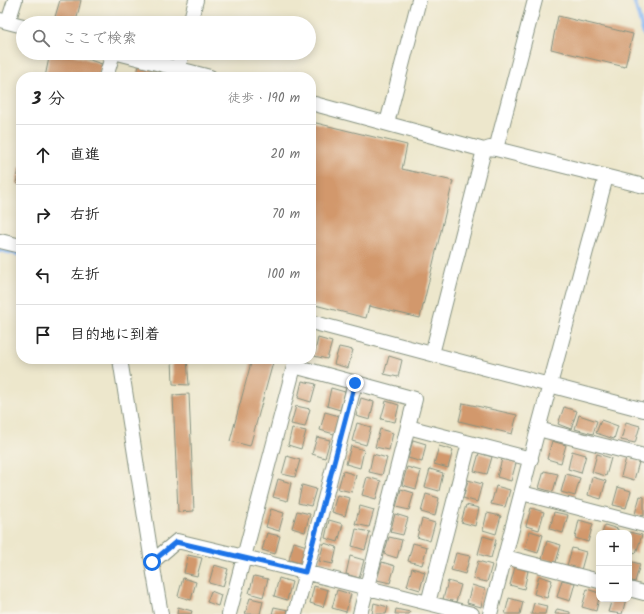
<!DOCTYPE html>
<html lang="ja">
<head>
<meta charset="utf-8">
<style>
  body { margin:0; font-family:Kalam,"Klee One",sans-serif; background:#f2f2f2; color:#222 }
  .controls { position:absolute; right:12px; bottom:12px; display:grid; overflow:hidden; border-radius:8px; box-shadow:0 2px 10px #0003 }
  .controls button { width:36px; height:36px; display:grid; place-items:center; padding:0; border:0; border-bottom:1px solid #e0e0e0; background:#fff; color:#222; font:20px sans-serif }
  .stop { position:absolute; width:12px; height:12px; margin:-9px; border:3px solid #1a73e8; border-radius:50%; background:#fff }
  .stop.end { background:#1a73e8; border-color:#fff; box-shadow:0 1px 4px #0008 }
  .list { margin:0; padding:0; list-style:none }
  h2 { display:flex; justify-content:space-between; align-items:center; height:52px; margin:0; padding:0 16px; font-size:17px }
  h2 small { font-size:13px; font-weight:400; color:#767676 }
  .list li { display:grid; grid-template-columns:26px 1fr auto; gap:12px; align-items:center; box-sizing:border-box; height:60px; padding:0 16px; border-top:1px solid #e0e0e0 }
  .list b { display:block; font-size:15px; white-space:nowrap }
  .list em { font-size:13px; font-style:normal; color:#767676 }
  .icon { flex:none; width:22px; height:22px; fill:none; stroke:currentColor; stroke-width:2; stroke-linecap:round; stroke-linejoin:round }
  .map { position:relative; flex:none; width:644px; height:614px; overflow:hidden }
  .search { position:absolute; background:#fff; box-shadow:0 2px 10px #0003; left:16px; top:16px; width:300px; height:44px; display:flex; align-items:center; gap:10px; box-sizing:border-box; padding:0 14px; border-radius:22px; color:#767676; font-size:15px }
  .panel { position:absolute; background:#fff; box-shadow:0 2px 10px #0003; left:16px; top:72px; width:300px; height:292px; border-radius:16px }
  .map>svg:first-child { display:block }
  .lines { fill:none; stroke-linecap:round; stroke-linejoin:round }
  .stream { stroke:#8ab9f5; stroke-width:4 }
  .building { fill:#d2986c }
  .minor-casing { stroke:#869280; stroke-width:16 }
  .minor { stroke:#fff; stroke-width:14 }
  .route { stroke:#1a73e8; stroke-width:5 }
</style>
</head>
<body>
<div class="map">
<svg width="644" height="614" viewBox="0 0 644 614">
  <rect width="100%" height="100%" fill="#f7f3e8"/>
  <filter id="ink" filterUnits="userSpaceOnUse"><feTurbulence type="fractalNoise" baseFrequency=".025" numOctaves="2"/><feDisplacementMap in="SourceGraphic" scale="8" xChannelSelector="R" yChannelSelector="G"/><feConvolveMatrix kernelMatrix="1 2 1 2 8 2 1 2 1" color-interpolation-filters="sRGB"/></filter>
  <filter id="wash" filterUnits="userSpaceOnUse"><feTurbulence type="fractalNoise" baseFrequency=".012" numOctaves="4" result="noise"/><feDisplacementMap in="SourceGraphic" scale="16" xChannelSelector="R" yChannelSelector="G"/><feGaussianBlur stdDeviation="0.9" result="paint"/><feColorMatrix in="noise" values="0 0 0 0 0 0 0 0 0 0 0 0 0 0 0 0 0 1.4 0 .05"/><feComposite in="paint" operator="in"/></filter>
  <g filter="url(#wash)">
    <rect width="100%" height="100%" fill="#ede7cc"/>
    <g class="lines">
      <!-- stream -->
      <path class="stream" d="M634,0L644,35
        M0,250L21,255"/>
    </g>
    <g id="blocks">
      <!-- building -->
      <path class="building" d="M60,0H81L76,22L55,17Z
        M558,16L633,34L625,67L551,49Z
        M50,53H68L102,64L99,77H45Z
        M139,66L179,77H136Z
        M312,122L407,145L402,169L453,181L420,318L369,306L366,318L311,304Z
        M20,166H21V185L16,183Z
        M318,338L332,342L327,359L314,356Z
        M339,347L353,350L348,368L334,364Z
        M389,356L402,360L398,377L384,374Z
        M172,359H187L189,385L173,384Z
        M252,359H274L250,446L230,441Z
        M302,381L316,384L311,402L298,398Z
        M331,388L345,392L340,410L327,406Z
        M189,394L194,511L178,512L173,395Z
        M361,398L374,402L370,420L356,416Z
        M386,401L399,405L395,422L381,419Z
        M463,403L517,415L512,434L459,421Z
        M296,406L310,409L305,427L291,424Z
        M564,407L577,411L571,429L558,424Z
        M325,412L339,416L334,434L320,430Z
        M579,415L597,421L593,434L575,429Z
        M601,420L618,426L614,439L596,433Z
        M626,422L640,426L635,443L621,440Z
        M357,423L371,427L366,445L352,441Z
        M292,428L306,431L301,449L288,445Z
        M380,429L393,433L389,450L375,447Z
        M317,437L330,440L325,458L312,454Z
        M413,440L426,444L422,462L408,458Z
        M552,441L566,445L561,463L547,459Z
        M351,446L364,450L360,468L346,464Z
        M439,446L453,450L448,468L434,464Z
        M572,451L586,455L581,473L568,469Z
        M479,453L492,457L487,474L474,471Z
        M373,454L387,458L382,475L369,472Z
        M597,454L611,458L606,476L592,472Z
        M287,456L300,460L295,477L282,474Z
        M626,458L639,462L634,480L621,476Z
        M502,459L516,463L511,481L497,477Z
        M407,467L421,471L416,489L402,485Z
        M430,469L443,473L439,491L425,487Z
        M343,471L356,475L352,492L338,489Z
        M544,471L558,474L553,492L539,488Z
        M566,474L580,478L575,496L561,492Z
        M367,477L381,481L376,499L362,495Z
        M592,477L606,481L601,499L588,495Z
        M278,479L291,483L287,501L273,497Z
        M468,480L482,484L477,502L463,498Z
        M302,485L316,489L311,506L298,503Z
        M496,486L510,490L505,507L491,504Z
        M618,487L631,491L626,508L613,505Z
        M401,489L414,493L409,510L396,507Z
        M426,494L439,498L435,516L421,512Z
        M337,495L350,498L345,516L332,512Z
        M640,496L644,497V516L635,514Z
        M466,505L479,508L475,526L461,522Z
        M360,506L374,510L369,527L355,524Z
        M531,508L544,512L539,530L526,526Z
        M271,509L284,513L279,531L266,527Z
        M297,511L310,514L305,532L292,528Z
        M554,512L568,515L563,533L550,529Z
        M487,513L501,516L496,534L483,530Z
        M395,514L408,518L403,535L390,532Z
        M422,519L435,523L430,541L417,537Z
        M329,520L343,524L338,542L325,538Z
        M579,520L593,524L588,542L575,538Z
        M605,525L618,529L617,533H602Z
        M356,529L370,532L365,550L352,546Z
        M530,531L543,535L538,553L525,549Z
        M629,532L642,535L636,553L629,551Z
        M267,533L280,536L275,554L262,550Z
        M483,536L496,540L491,558L478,554Z
        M389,537L402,540L397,558L384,554Z
        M547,541L561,545L556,562L542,559Z
        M294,542L307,546L303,564L289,560Z
        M324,543L337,547L333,564L319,561Z
        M413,543L427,547L422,565L408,561Z
        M572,548L586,552L581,570L567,566Z
        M456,553L470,556L465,574L451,570Z
        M188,555L202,558L197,576L184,573Z
        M350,556L364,560L359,578L346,574Z
        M478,561L492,565L487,582L473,579Z
        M629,561L640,564L635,582L629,580Z
        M382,562L395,566L390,583L377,580Z
        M214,565L228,569L223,587L209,583Z
        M515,567L528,571L524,589L510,585Z
        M412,568L425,572L420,590L407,586Z
        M254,576L268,579L263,597L249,593Z
        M539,576L552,580L547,598L534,594Z
        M183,578L196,582L191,600L178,596Z
        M279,578L292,582L287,600L274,596Z
        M562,580L575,583L570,601L557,597Z
        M448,581L461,585L456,602L443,599Z
        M472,585L485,589L481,607L467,603Z
        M314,586L328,590L323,607L310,603Z
        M587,589L599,593V598L596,611L582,607Z
        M337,590L351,594L346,612L332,608Z
        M211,591L221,595L218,606L207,602Z
        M250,598L263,601L260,614H245Z
        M509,598L523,602L520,614H505Z
        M612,599H626L622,614L608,612Z
        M374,603L388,607L386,614H372Z
        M534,603L547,606L545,614H531Z
        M178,607L192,611L191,614H177Z
        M274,607L288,610L287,614H272Z
        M396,609L410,612L409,614H395Z
        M557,609L570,612V614H555Z"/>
    </g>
  </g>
  <g filter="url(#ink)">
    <use href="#blocks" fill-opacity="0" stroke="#869280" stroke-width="1"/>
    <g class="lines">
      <!-- minor casing -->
      <g class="minor-casing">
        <path id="minor" d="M0,20L23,26
          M8,22L15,0
          M190,23L196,0
          M118,53L210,77
          M178,69L182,53
          M106,77L113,53
          M311,103L484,150L490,148L496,149L644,186
          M387,123L419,0
          M496,149L535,0
          M0,241L21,246
          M311,322L644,410
          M432,354L484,150
          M120,359L152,562L161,614
          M294,366L415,399L360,614
          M408,427L531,459
          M538,429L644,456
          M522,493L644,525
          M505,557L599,581
          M152,562L177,541L244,557L472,614
          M629,589L644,593
          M428,603L469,443
          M229,614L296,359
          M295,614L355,383
          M490,614L538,429L606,177"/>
      </g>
      <!-- minor -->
      <use href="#minor" class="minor"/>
    </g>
  </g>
  <g class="lines" filter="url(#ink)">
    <!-- route -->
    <path class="route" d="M152,562L176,542L305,572L355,383"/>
  </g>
</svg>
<div class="controls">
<button>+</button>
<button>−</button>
</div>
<div class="stop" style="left:152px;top:562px"></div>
<div class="stop end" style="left:355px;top:383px"></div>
<div class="search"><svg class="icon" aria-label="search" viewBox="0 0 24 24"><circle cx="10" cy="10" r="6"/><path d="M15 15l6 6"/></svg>ここで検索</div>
<section class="panel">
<h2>3 分<small>徒歩 · 190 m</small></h2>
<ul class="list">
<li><svg class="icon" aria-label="ahead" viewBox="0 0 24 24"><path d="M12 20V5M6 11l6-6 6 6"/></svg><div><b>直進</b></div><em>20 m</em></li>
<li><svg class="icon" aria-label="right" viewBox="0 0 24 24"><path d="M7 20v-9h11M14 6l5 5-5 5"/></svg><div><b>右折</b></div><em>70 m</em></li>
<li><svg class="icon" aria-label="left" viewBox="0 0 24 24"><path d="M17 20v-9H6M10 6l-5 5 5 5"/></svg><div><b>左折</b></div><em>100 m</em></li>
<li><svg class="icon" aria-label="arrive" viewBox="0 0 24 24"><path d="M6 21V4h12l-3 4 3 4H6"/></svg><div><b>目的地に到着</b></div></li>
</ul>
</section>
</div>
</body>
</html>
